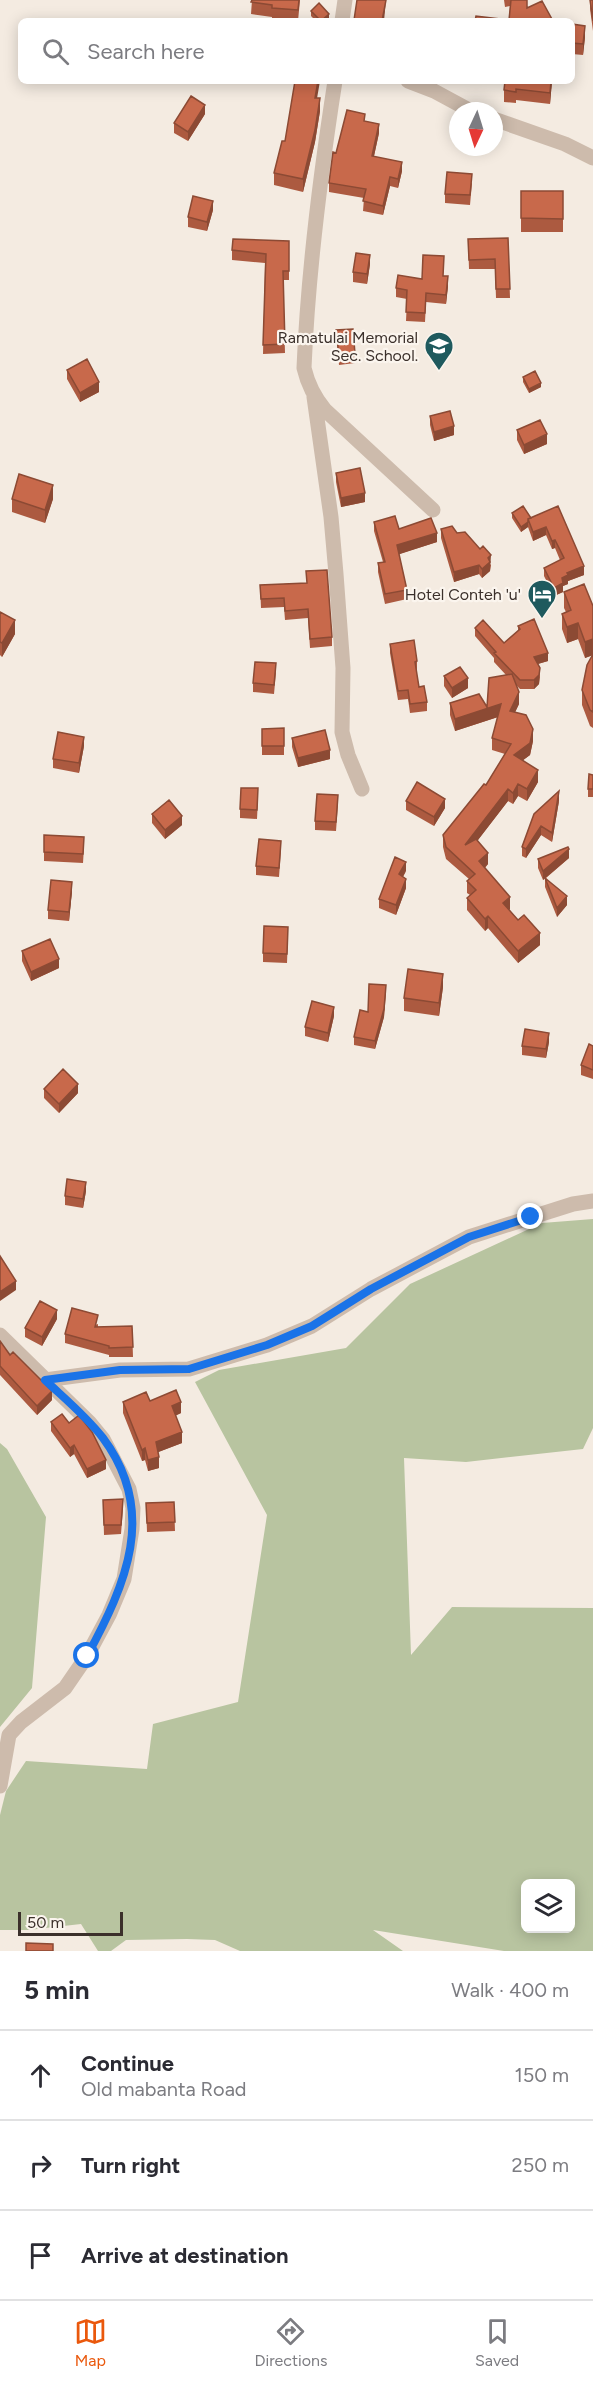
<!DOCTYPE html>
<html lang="en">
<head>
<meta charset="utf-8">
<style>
  body { margin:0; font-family:Figtree,sans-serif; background:#f7f7f7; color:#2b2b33 }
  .controls { position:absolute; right:18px; bottom:18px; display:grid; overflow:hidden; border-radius:9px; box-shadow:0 3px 15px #0003 }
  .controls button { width:54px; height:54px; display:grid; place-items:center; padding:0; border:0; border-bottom:2px solid #e1e1e2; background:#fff; color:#2b2b33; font:30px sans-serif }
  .compass { position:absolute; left:449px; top:102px; width:54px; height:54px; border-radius:50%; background:#fff; box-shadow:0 3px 15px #0003; rotate:184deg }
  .scale { position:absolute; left:18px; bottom:15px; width:105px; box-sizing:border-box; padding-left:6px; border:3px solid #3b302b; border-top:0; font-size:16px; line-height:21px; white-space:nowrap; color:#3b302b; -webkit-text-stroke:4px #fbf5ee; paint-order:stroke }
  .stop { position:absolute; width:18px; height:18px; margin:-14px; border:4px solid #1a73e8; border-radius:50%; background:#fff }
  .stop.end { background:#1a73e8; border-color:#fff; box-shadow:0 2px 6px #0008 }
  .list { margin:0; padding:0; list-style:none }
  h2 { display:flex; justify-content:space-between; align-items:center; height:78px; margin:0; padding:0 24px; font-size:26px }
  h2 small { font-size:20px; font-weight:400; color:#7c7c81 }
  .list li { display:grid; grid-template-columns:39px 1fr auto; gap:18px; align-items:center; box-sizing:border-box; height:90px; padding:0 24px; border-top:2px solid #e1e1e2 }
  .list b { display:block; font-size:22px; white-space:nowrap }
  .list p { margin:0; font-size:20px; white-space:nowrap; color:#7c7c81 }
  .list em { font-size:20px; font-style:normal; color:#7c7c81 }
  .icon { flex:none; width:33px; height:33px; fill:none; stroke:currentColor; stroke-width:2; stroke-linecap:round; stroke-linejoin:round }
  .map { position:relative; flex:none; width:593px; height:1951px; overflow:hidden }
  .search { position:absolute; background:#fff; box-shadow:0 3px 15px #0003; left:18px; right:18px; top:18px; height:66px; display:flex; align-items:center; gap:15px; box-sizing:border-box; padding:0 21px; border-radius:9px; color:#7c7c81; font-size:22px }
  .sheet { height:348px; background:#fff }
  nav { display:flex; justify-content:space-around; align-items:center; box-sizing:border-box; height:84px; border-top:2px solid #e1e1e2; background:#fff; font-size:16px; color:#7c7c81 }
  nav a { display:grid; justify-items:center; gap:3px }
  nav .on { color:#ea580c }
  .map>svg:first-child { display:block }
  .green { fill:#b8c4a0; fill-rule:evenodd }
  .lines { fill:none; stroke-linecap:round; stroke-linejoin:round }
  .street { stroke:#cdbbac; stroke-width:15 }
  .wall { fill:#ac5a40 }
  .shaded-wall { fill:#8c4a34 }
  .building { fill:#c8694b; stroke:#8c4a34; stroke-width:1.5 }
  .route { stroke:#1a73e8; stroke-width:8 }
  .labels { text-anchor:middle; stroke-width:4.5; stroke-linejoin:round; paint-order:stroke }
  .poi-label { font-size:16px; fill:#3b302b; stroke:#fbf5ee; text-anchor:end }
</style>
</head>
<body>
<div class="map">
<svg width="593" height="1951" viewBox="0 0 593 1951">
  <rect width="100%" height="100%" fill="#f4ebe1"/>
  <!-- green -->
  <path class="green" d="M593,1219V1428L583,1449L466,1462L404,1458L411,1655L452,1607L593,1608V1951H504L373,1930L403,1951H240L215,1940L187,1939L126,1940L111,1951H98L81,1924L28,1930H0V1815L6,1791L26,1761L147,1769L153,1724L238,1702L267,1515L195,1382L219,1370L346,1348L410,1284L542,1223ZM526,1884H570V1928H526Z
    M0,1443L7,1449L46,1517L32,1688L0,1727Z"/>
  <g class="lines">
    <!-- street -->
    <path class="street" d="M342,21L345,0
      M335,81C320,177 308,270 304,368C308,385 314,397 325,410L433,510
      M408,81L434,91L471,111
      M494,119L565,144L593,158
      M314,397L331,517L336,574L343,668L342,732L348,755L362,789
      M0,1335L89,1422L103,1439L129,1489L133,1508L132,1529L124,1579L109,1615L87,1656L65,1688L21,1722L9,1735L0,1786
      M45,1380L120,1370L189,1369L267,1345L312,1326L371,1289L469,1237L573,1204L593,1201"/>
  </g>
  <!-- wall -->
  <path class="wall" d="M252,0H300L298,21L272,20V17L251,14Z
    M504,0H527L509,20L510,6L505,7Z
    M590,0H593V31L590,9Z
    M311,11L329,18L326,21H316L311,16Z
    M572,24L585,37L583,55L572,54Z
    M552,81L550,104L516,100V103L504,102V90Z
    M317,98L320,111L315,142L303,192L274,185V173L285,141Z
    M205,114L188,141L174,133V123Z
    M365,121L379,133L374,156L402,171L398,188L390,186L383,215L363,211L364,198L329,192V183L336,153Z
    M472,183L470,205L445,203V194Z
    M521,191H563V232H521Z
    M213,210L207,231L188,227V217Z
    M508,238L510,298H496L495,269H469L468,239Z
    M289,241V280H283L285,353L263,354L265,263L232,260V250Z
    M370,264L367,284L353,282V272Z
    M444,265L443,276L448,286L446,304L426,302L425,322L406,321L407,299L396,297V288L422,279Z
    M336,330L355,354V363L339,365Z
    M67,370L99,392L80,402L67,379Z
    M523,377L541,387L529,393L523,382Z
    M430,416L454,435L434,441L430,425Z
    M517,430L547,444L524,454L517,440Z
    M336,473L365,502L341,507L336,482Z
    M12,499H53L45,523L12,512Z
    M558,506L584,575L568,581V584L563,586V592L554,596L544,576V568L560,560L555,548L552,549L546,535L533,541L528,527L521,532L512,518V513L531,518Z
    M374,522L399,529L437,542L399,554L407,590V599L385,604L378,572V563L383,562L374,531Z
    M441,529L457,533L491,565L490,571L482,578L479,574L454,582L441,538Z
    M307,583L332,637V646L310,648L308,618L285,620L284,607L261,608L260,585Z
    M564,592L593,606V728L590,726L582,705V690L593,655L585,658L578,639L567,643L562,629V614L566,612L564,608Z
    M0,612L15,634L2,657L0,655Z
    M518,626L548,661L538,664L540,677L539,684L534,689H520L516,685L519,704L515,712L533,741L530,755L523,760L538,782L527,801L518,796L513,804L508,801L477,841L488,864L485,868L510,909L509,910L540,945L518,963L488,928L485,931L467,910V898L470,895L467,893V881L469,879L446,859L443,847V835L486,785L505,754L492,750V738L498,717L455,731L450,715V703L487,707L506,675L494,662V658L475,636V628L504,643L518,631Z
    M390,644L417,661V671H416L419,687L427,702V711L410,713L408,699L398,700L390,653Z
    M276,672L274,694L253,692V683Z
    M444,676L468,688L452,698L444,686Z
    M284,728V755H262V729Z
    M292,738L330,759L298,767L292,747Z
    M84,746L79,773L53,768V759Z
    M593,775V797H588V789Z
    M258,798L257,819L240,818V809Z
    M406,801L445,808L434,826L406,810Z
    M559,801L552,842L541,835L526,858L522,856V847Z
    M338,804L336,831L315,830V821Z
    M152,814L182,825L165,839L152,823Z
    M84,847L83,863L44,861V852Z
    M281,850L279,877L256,875V866Z
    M569,858L546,878L567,905L557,917L545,887V878L543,880L538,868V859Z
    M406,871L403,877L406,888L396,915L379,908V899Z
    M72,891L69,921L48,919V910Z
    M288,936L287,963L263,962V953Z
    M22,951L59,968L31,981L22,961Z
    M443,987L439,1016L404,1011V998Z
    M386,993L384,1017L375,1049L354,1045V1037L368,1012Z
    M334,1016L328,1042L305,1036V1027Z
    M549,1042L546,1058L522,1055V1046Z
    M593,1046V1079L581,1075V1065Z
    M44,1089L78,1093L59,1113L44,1098Z
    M86,1191L83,1208L65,1205V1196Z
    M57,1319L42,1346L25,1337V1328Z
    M98,1324V1327L132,1326L133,1357H109V1355L65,1343V1334Z
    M0,1341L10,1355L52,1400L37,1415L0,1375Z
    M150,1401L181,1413L175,1416L182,1443L158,1452L159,1468L148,1471L145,1460L142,1461L123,1413V1402Z
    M51,1422L69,1423L106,1469L87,1478L74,1454L70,1457L51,1431Z
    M103,1500L123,1508L121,1534L104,1535Z
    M174,1502L175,1531L147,1532L146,1503Z"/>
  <!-- shaded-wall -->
  <path class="shaded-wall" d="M386,0L384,21H382Z
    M329,14V18L326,21H321Z
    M585,26V37L583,55V44Z
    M318,81H320L315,110V98Z
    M551,81H552L550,104V93Z
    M320,98V111L315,142L303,192V179Z
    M205,105V114L188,141V132Z
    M379,124V133L372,165V156Z
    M402,162V171L398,188V179Z
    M390,177V186L383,215V206Z
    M213,201V210L207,231V222Z
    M370,255V264L367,284V274Z
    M448,276V286L446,304V295Z
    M99,382V392L80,402V393Z
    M541,383V387L529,393V389Z
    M454,426V435L434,441V432Z
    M547,434V444L524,454V445Z
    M53,485V499L45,523V510Z
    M365,493V502L341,507V498Z
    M528,522V527L521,532V527Z
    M546,527V535L533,541V532Z
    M437,533V542L397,555V545Z
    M555,540V548L552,549V541Z
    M491,555L490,571L482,578V569L488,558Z
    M479,565V574L454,582V572Z
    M584,566V575L568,581V584L563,586V592L554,596V588L562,578L567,573Z
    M15,620V634L2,657V643Z
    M578,623V639L567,643V627Z
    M593,639V655L585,658V642Z
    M548,653V661L534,665V657Z
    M540,668L539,684L534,689V680Z
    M468,678V688L452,698V688Z
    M519,692V704L510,723V711Z
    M501,704V716L455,731V719Z
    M533,729V741L530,755L514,767V755Z
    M84,737V746L79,773V763Z
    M330,750V759L298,767V758Z
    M538,770V782L527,801V789Z
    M518,784V796L513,804V793Z
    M508,789V801L465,857V845Z
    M559,791V801L552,842V833Z
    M445,799V808L434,826V817Z
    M182,816V825L165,839V830Z
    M541,826V835L526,858V849Z
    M569,849V858L543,880V871Z
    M488,853V864L479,873V861Z
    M406,862V871L399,883V874Z
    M406,879V888L396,915V905Z
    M72,882V891L69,921V912Z
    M567,896V905L557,917V908Z
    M510,897V909L503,915V903Z
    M488,916V928L485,931V919Z
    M540,933V945L518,963V951Z
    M59,959V968L31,981V972Z
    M443,974V987L439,1016V1003Z
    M386,985L384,1017L375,1049V1041Z
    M334,1007V1016L328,1042V1033Z
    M549,1033V1042L546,1058V1049Z
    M78,1084V1093L59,1113V1104Z
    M86,1182V1191L83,1208V1199Z
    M16,1281V1290L0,1301V1292Z
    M57,1310V1319L42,1346V1337Z
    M52,1391V1400L37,1415V1406Z
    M181,1402V1413L172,1417V1406Z
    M182,1432V1443L156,1453V1442Z
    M74,1445V1454L70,1457V1448Z
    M145,1448V1460L142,1461V1450Z
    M159,1457V1468L148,1471V1460Z
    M106,1460V1469L87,1478V1469Z"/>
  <!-- building -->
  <path class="building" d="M252,0H299L298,10L272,8V5L251,2Z
    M357,0H386L382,21H361L354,20Z
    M511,0H527V8L542,1L553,21H475L476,16L509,20Z
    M590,0H593V21Z
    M319,3L329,14L321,21L311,11Z
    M572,24L585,26L583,44L572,43Z
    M295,81H318L315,98H320L315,130L303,179L274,173L282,141H285Z
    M505,81H551L550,93L516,89V92L504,90Z
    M191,96L205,105L188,132L174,123Z
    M347,110L365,114L364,121L379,124L372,156L402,162L398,179L390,177L383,206L363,201L366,189L329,183L333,152L336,153Z
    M447,172L472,174L470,195L445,194Z
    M521,191H563V219L521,218Z
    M193,196L213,201L207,222L188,217Z
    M508,238L510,289H496L495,259L469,260L468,239Z
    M233,239L289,241V271H283L285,344L263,345L266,254L232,250Z
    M356,253L370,255L367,274L353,272Z
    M423,255L444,256L443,276H448L446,295L426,293L425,313L406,312L407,290L396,288L398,275L422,279Z
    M353,329L355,354L339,356L336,330Z
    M87,359L99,382L80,393L67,370Z
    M535,371L541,383L529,389L523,377Z
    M450,411L454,426L434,432L430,416Z
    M540,420L547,434L524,445L517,430Z
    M360,468L365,493L341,498L336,473Z
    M19,474L53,485L45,510L12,499Z
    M523,506L531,518L528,519V522L521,527L512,513Z
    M558,506L584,566L567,573L568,575L562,578L563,583L554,588L544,568L564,558L555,540L552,541L546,527L533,532L528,519Z
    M395,516L399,529L431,518L437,533L397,545L407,590L385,594L378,563L385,562L374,522Z
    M452,526L457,533L465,532L480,549L483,546L491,555L488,558L490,562L482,569L479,565L454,572L441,529Z
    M327,570L332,637L310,639L308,609L285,611L284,598L261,599L260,585L307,583L306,571Z
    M584,584L593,606V639L585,642L578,623L567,627L562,614L571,610L564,592Z
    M0,612L15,620L2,643L0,642Z
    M534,619L548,653L534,657L540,668L539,675L534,680H520L494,653L496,652L475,628L483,620L504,643L520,629L518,626Z
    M414,640L417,661L415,662L419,687L424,686L427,702L410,704L408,690L398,691L390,644Z
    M593,654V712L590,710L582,690L587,665Z
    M255,662L276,663L274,685L253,683Z
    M460,667L468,678L452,688L444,676Z
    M512,674L519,692L510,711L526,715L533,729L530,743L514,755L538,770L527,789L518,784L513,793L508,789L465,845L476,839L488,853L479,861L510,897L503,903L518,920L524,915L540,933L518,951L488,916L485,919L467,898L476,890L467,881L475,874L446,847L443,835L484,784L486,785L511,744L492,738L501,704L455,719L450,703L479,694L487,707L489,678Z
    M284,728V746H262V729Z
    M325,730L330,750L298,758L292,738Z
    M58,732L84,737L79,763L53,759Z
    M589,774L593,775V789H588Z
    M417,782L445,799L434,817L406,801Z
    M241,788H258L257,810L240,809Z
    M559,791L552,833L541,826L526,849L522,847L534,814Z
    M317,794L338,795L336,822L315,821Z
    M169,800L182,816L165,830L152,814Z
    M44,835L84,837L83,854L44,852Z
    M259,839L281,841L279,868L256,866Z
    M568,847L569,849L543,871L538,859Z
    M395,857L406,862L399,874L406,879L396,905L379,899Z
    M545,878L567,896L557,908Z
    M51,880L72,882L69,912L48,910Z
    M264,926L288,927L287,954L263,953Z
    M50,939L59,959L31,972L22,951Z
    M408,969L443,974L439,1003L404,998Z
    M369,984L386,985L384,1009L375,1041L354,1037L360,1010L368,1012Z
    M312,1001L334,1007L328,1033L305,1027Z
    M525,1029L549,1033L546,1049L522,1046Z
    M589,1044L593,1046V1070L581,1065Z
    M63,1069L78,1084L59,1104L44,1089Z
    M67,1179L86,1182L83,1199L65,1196Z
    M0,1256L16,1281L0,1292Z
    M40,1301L57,1310L42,1337L25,1328Z
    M72,1308L98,1315L95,1327L132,1326L133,1347L109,1348V1346L65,1334Z
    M0,1341L10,1355L13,1352L52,1391L37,1406L0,1366Z
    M176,1390L181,1402L172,1406L182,1432L156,1442L159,1457L148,1460L145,1448L142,1450L123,1402L146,1392L150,1401Z
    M62,1414L69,1423L78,1416L82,1419L92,1432L106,1460L87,1469L74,1445L70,1448L51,1422Z
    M123,1499L121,1525H104L103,1500Z
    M174,1502L175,1522L147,1523L146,1503Z
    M26,1943L53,1944V1951H26Z"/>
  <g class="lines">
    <!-- route -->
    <path class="route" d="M87,1656C126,1584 158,1512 103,1438C86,1416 64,1398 45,1380L120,1370L189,1369L267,1345L312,1326L371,1289L469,1237L531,1217"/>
  </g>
  <!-- icons -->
  <defs>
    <g id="school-pin" transform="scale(1.5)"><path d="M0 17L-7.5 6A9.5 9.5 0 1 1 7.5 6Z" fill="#1f5a5e" stroke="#fbf5ee"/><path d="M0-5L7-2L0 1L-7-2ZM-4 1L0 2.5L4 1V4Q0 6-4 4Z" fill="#fff"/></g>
    <g id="hotel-pin" transform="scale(1.5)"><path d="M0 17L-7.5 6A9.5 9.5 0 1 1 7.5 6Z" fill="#1f5a5e" stroke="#fbf5ee"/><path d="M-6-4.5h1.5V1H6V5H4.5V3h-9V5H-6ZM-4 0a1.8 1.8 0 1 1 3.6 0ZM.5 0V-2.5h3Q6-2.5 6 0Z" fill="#fff"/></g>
  </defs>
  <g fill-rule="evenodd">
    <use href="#school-pin" x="439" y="346"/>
    <use href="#hotel-pin" x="542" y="594"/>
  </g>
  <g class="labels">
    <!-- poi labels -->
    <g class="poi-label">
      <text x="418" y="343">Ramatulai Memorial<tspan x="418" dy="18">Sec. School.</tspan></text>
      <text x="521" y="600">Hotel Conteh 'u'</text>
    </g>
  </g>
</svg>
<div class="controls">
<button><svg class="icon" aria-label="layers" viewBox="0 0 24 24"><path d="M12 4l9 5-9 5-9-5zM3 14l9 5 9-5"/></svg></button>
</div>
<svg class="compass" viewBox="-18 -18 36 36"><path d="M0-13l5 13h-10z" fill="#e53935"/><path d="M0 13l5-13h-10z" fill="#7c7c81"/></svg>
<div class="scale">50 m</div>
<div class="stop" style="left:87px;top:1656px"></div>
<div class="stop end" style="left:531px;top:1217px"></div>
<div class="search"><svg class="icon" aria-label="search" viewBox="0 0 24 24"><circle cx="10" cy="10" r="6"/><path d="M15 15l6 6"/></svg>Search here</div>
</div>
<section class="sheet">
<h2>5 min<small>Walk · 400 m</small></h2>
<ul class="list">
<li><svg class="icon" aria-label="ahead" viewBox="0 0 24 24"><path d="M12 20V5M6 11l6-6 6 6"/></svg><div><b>Continue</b><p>Old mabanta Road</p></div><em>150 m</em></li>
<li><svg class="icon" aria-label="right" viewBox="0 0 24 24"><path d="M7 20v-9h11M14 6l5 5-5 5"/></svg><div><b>Turn right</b></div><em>250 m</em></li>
<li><svg class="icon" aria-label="arrive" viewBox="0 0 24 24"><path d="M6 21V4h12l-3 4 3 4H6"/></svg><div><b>Arrive at destination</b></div></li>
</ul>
</section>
<nav>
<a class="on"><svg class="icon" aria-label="map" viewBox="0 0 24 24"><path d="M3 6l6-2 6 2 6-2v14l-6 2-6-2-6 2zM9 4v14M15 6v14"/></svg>Map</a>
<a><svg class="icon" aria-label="directions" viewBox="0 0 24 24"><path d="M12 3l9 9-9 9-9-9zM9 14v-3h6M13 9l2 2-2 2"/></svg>Directions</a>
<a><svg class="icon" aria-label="saved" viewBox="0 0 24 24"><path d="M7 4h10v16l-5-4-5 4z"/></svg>Saved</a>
</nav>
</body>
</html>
